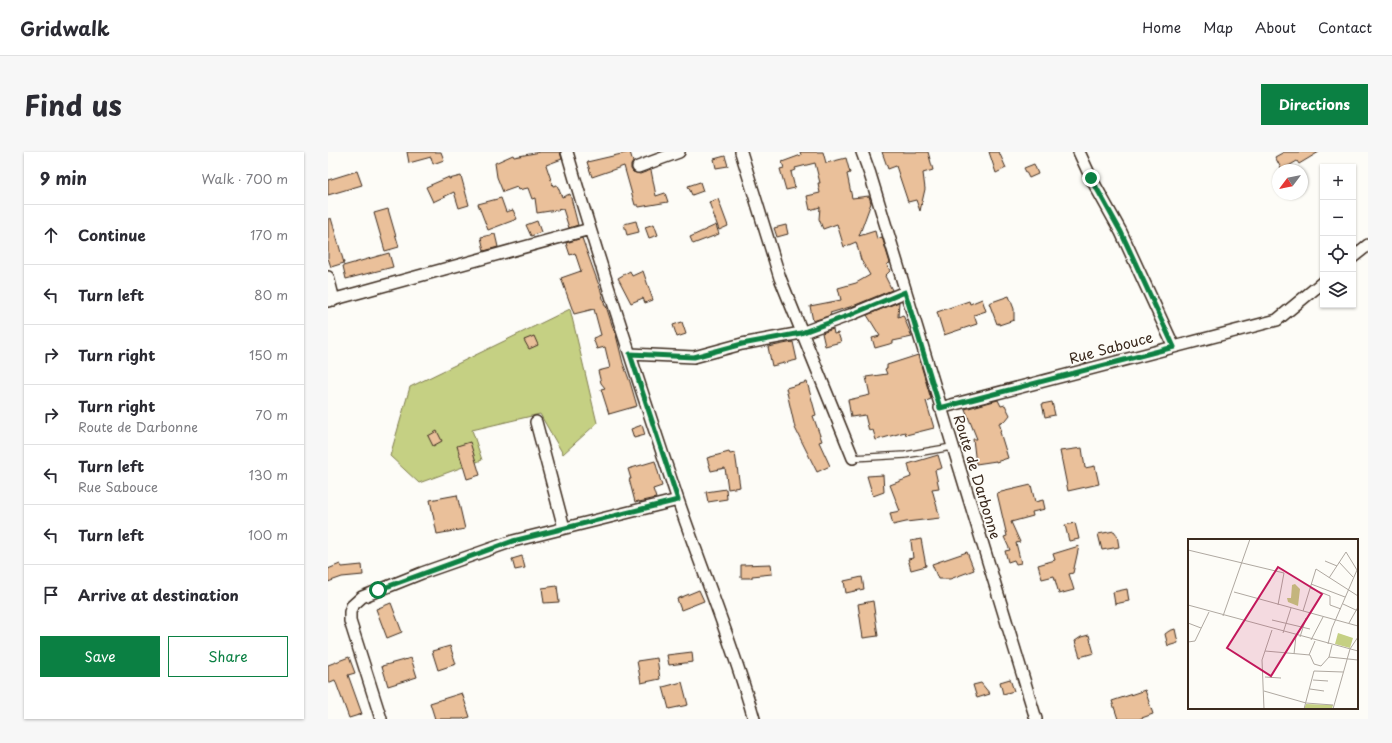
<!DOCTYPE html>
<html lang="en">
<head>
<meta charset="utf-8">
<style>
  body { margin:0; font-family:"Playpen Sans",sans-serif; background:#f7f7f7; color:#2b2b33 }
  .controls { position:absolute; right:12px; top:12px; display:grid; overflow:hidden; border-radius:0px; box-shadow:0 1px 3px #0004 }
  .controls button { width:36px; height:36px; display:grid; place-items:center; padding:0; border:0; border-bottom:1px solid #e1e1e2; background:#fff; color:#2b2b33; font:20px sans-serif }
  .compass { position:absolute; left:944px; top:12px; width:36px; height:36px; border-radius:50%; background:#fff; box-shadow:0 1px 3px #0004; rotate:238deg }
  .stop { position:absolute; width:12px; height:12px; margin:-9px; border:3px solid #0b8043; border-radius:50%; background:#fff }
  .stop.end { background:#0b8043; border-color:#fff; box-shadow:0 1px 4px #0008 }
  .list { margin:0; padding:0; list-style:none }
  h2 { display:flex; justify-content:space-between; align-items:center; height:52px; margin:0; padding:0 16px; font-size:17px }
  h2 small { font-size:13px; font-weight:400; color:#7c7c81 }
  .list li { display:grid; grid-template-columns:26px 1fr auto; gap:12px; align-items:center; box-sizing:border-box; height:60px; padding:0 16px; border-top:1px solid #e1e1e2 }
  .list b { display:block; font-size:15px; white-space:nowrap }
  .list p { margin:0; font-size:13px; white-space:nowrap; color:#7c7c81 }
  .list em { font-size:13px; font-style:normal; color:#7c7c81 }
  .actions { display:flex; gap:8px; padding:12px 16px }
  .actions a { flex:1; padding:9px 0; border:1px solid #0b8043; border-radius:0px; text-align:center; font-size:14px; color:#0b8043 }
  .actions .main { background:#0b8043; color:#fff }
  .icon { flex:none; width:22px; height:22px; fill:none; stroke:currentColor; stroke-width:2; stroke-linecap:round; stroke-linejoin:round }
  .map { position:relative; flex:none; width:1040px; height:567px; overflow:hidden; border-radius:0px }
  header { display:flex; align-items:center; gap:24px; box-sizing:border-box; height:56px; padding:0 20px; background:#fff; border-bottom:1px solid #e1e1e2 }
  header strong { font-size:19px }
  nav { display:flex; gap:22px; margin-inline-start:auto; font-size:14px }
  .intro { display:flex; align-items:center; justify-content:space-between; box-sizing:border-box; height:96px; padding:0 24px }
  h1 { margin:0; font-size:28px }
  .button { padding:10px 18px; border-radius:0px; background:#0b8043; color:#fff; font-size:14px; font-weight:700 }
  main { display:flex; gap:24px; padding:0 24px }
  aside { flex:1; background:#fff; border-radius:0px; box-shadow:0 1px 3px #0004 }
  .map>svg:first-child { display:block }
  .green { fill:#c5d083; stroke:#807d50 }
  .building { fill:#eac09a; stroke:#3b2a1e }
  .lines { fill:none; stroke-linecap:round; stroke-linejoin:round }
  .lane-casing { stroke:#3b2a1e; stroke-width:8 }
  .street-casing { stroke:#3b2a1e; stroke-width:14 }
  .lane { stroke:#fdfcf7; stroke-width:5.5 }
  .street { stroke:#fdfcf7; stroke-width:11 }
  .route { stroke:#0b8043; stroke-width:5 }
  .labels { text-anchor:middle; stroke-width:3.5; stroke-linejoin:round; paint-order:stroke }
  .street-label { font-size:14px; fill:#3b2a1e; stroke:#fdfcf7 }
  .inset-road { fill:none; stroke:#afa8a0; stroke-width:1 }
  .view { fill:#c2185b; fill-opacity:0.15; stroke:#c2185b; stroke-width:2 }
  .inset-edge { fill:none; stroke:#3b2a1e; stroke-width:2 }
</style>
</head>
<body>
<header>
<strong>Gridwalk</strong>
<nav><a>Home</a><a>Map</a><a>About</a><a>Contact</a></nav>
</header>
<div class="intro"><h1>Find us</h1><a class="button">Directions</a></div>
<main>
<aside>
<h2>9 min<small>Walk · 700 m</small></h2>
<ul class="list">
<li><svg class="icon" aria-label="ahead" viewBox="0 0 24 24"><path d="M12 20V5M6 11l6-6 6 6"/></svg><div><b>Continue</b></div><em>170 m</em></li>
<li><svg class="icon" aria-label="left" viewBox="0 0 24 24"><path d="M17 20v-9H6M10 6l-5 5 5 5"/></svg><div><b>Turn left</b></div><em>80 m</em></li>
<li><svg class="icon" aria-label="right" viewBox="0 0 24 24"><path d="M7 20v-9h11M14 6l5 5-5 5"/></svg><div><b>Turn right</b></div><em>150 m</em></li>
<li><svg class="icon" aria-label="right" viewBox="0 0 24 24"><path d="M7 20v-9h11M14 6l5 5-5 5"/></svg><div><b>Turn right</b><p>Route de Darbonne</p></div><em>70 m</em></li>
<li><svg class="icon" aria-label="left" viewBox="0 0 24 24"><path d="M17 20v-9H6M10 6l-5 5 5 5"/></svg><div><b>Turn left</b><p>Rue Sabouce</p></div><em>130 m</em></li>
<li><svg class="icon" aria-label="left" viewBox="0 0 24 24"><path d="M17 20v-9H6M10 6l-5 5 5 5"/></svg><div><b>Turn left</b></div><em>100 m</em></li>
<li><svg class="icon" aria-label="arrive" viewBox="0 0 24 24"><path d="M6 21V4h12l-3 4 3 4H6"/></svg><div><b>Arrive at destination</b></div></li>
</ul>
<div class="actions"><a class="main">Save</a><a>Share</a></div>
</aside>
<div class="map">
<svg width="1040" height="567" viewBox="0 0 1040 567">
  <rect width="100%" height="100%" fill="#fdfcf7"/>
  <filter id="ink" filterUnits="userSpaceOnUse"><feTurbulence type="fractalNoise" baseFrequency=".025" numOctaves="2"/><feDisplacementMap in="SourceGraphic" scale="8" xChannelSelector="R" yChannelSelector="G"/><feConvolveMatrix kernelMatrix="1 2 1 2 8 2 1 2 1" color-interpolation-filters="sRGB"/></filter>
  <g filter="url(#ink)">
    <!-- green -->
    <path class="green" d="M242,157L269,271L235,302L212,262L144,278L154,308L91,331L62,304L82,235Z"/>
    <!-- building -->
    <path class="building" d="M79,0H113L116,8L105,12L103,5L81,11Z
      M212,0H232L234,7L218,13L225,34L229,33L234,45L242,42L250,73L241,76L235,57L209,61L207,46L204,47L200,36L190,38L189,35L175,40L169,25L167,11L185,3L186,5Z
      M302,0L305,10L303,13V17L305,20L312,22L323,18L328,44L337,41L340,50L311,55L310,53H307L296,14L264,25L259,10Z
      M472,0H495L498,11L518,6L522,21L519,22L524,46L541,44L543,51L531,84L547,79L549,87L554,85L562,111L559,112L562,119L557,124L564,138L525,154L502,161L503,163L485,169L482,154L513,148L510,136L528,131L542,123L533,108L528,90L516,95L509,72L495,77L491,67L492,55L482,58L479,44L492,41L490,31H492L487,11L467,16L468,18L463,20L467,36L458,38L452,17L456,16L454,10L473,3Z
      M554,0H600L605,18L595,21L597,37L592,59L588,48L580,50L568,14L560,17Z
      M661,0H671L678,16L668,21Z
      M956,0H991L971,12L969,9L954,18L947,5Z
      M397,4L400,14L388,16L386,7Z
      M706,12L710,22L701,26L696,16Z
      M29,19L34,33L0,43V28Z
      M133,24L141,53L131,56L126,40L105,50L98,35L121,25V27Z
      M372,30L375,39L364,43L360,34Z
      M173,46L178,60L185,58L189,67L160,78L150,52Z
      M390,47L400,74L391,78L381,50Z
      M60,57L71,95L57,99L46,61Z
      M3,66L16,111L3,115L0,106V67Z
      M209,69L213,80L203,84L198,73Z
      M308,69L311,80L299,83L296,72Z
      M326,72L330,83L321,86L317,75Z
      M388,73L391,82L365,92L362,85Z
      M458,73L460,82L449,85L446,76Z
      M167,82L170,95L156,99L153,85Z
      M254,86L273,139L277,154H278L286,179H287L295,211L302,230L309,254L281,262L273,237L277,236L273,231L270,219L282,216L277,195L269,197L265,186L273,183L266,157L246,162L233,126L253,119L247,101L242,103L238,91Z
      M61,101L65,115L18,127L15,114Z
      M302,119L304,124L315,119L325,148L317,151L315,146L303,151L290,126Z
      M681,144L686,157V168L671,173V171L669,172L661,151Z
      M654,147L658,159L646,163L649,172L616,183L609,160L641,149L642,152Z
      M571,150L570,165L575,163L584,185L565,189V191L547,196L544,186L552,184L539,163Z
      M354,170L358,182L349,185L345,173Z
      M505,177L506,182L510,181L513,190L497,194L494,181Z
      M206,184L210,193L201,197L196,188Z
      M465,190L469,208L444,214L440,195Z
      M590,203L603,247L598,249L606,276L578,283L577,280L548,288L545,278L541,279L537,263L523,265L520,248L542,243L538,225L559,222L557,217L559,216V213Z
      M479,230L488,263L485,264L494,289L491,290L502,314L489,320L467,276L458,236Z
      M670,248L673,254L677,253L682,263L678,268L671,271L673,277L672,280L680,306L668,310V309L648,312L645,287H649L637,257Z
      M724,250L727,263L717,265L714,252Z
      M314,273L317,283L306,286L303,277Z
      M109,279L114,289L105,294L100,284Z
      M142,290L152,323L139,327L129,294Z
      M754,296L757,316L767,314L771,332L740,339L732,299Z
      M401,300L402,302L407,301L412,335L400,337L397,316L383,319L379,306Z
      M610,303L614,316L607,318L611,336L604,337L612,366L578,370L565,373L562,361L572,359L562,333L583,325L580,312Z
      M327,309L334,334L325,337L328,346L311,350V349L307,350L301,327H303L300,317Z
      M555,323L556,340L545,344L539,324Z
      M703,333L707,350L715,348L717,357L704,360L705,364L683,370L692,390L688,391L693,411L688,412L686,408L680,410L677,399L682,398L676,385L679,384L669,341Z
      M398,337L399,347L380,350L378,340Z
      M129,343L137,377L109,382L102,348Z
      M747,371L751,387L741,389L737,373Z
      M786,379L789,383L791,395L774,398L770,382Z
      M593,387L598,414L583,418L580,407L585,406L583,389Z
      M751,394L745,421L741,422L746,438L731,442L726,424L714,427L710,413L727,408L725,402Z
      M639,400L646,418L622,427H610L604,412Z
      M194,404L197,416L187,418L184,407Z
      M12,412L14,415L34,413L35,423L14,425L0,430V417Z
      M443,412L444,422L424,424V426H413V413Z
      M534,425L536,437L518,441L516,429Z
      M229,434L231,450L216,451L214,436Z
      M799,437L801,449L787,452L785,440Z
      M371,438L376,449L353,458L349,447Z
      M545,449L550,484L535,486L530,452Z
      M63,451L74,480L59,486L48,457Z
      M847,477L850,491L840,494L837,482L841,479Z
      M761,483L766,501L752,505L747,489L753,485Z
      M122,494L128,512L110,518L104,499Z
      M364,500L365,510L341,513L339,503Z
      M21,505L27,521L20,523L34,562L21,566L7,528L0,531V513Z
      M83,506L89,525L60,534L54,514Z
      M329,506L332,527L313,531L309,509Z
      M682,527L686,539L675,542L672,530Z
      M354,530L360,553L341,557L335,535Z
      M653,531L662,542L649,546L645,533Z
      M817,538L825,562L811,567H790L784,549Z
      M134,541L142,565L134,567H107L102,551Z"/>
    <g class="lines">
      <!-- lane casing -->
      <g class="lane-casing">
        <path id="lane" d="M525,306L577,303L624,295"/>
      </g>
      <!-- street casing -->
      <g class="street-casing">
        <path id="street" d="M239,0C273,117 311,232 350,348C375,421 405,492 426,567
          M413,0L452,126L525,306
          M534,0L542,22L708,567
          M751,0L763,26L793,80L846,195
          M310,15L351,0
          M1025,105L1040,93
          M0,125L6,148
          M0,149L262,77
          M302,202L366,205L414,192L473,181L522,163L577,140
          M612,256L949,168L995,130
          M208,270L236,376
          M53,567L22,469V460L24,454L34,445L94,421L185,389L350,348"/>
      </g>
      <!-- lane -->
      <use href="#lane" class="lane"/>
      <!-- street -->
      <use href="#street" class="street"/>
    </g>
  </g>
  <g class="lines" filter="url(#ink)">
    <!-- route -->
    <path class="route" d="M50,438L185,389L350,348L302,202L366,205L414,192L473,181L522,163L577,140L612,256L846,195L793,80L763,26"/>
  </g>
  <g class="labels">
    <!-- street labels -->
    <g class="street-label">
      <text transform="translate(783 196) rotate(-15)" y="5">Rue Sabouce</text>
      <text transform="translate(649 325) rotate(73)" y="5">Route de Darbonne</text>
    </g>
  </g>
  <!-- overview -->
  <g transform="translate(860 387)">
    <rect width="170" height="170" fill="#fdfcf7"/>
    <path d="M107,45L112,50L110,67L100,63L99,59H103L104,46ZM150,94L165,99L162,109L147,105ZM118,165L145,166L144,170H116Z" fill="#c5d083"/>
    <path class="inset-road" d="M0,11L96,34L90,66M137,22L149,27M151,23L165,38M123,45L157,58M122,49L142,57V66L153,70M46,53L170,87M155,65L170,72M0,66L170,112M115,72L128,30L170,57M35,77L62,0M84,81L122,90M0,84L13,89M161,84L170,68M95,94L103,69M112,98L118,79M123,101L135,78M0,103L7,102L21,73M140,105L144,89L169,31L158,13L141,39M144,106L141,118L170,121M77,112L122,116L126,125L133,127L141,118M106,115L108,97M121,116L127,102M77,138L93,139M125,141L140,142M122,150L136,152M76,152L118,164L145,166M76,170L74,121L84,91M116,170L126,132L155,133M145,170L162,110L170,98"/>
    <path class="view" d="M90,28L134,55L83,137L39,109Z"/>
    <rect width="170" height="170" class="inset-edge"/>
  </g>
</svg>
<div class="controls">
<button>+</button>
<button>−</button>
<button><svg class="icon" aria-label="locate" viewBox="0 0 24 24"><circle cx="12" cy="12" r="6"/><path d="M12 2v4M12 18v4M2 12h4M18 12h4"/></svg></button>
<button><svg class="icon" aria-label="layers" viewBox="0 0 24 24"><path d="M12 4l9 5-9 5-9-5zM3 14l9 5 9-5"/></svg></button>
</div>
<svg class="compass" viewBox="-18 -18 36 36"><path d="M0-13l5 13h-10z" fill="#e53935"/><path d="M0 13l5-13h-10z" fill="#7c7c81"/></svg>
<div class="stop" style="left:50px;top:438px"></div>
<div class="stop end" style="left:763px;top:26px"></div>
</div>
</main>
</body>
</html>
